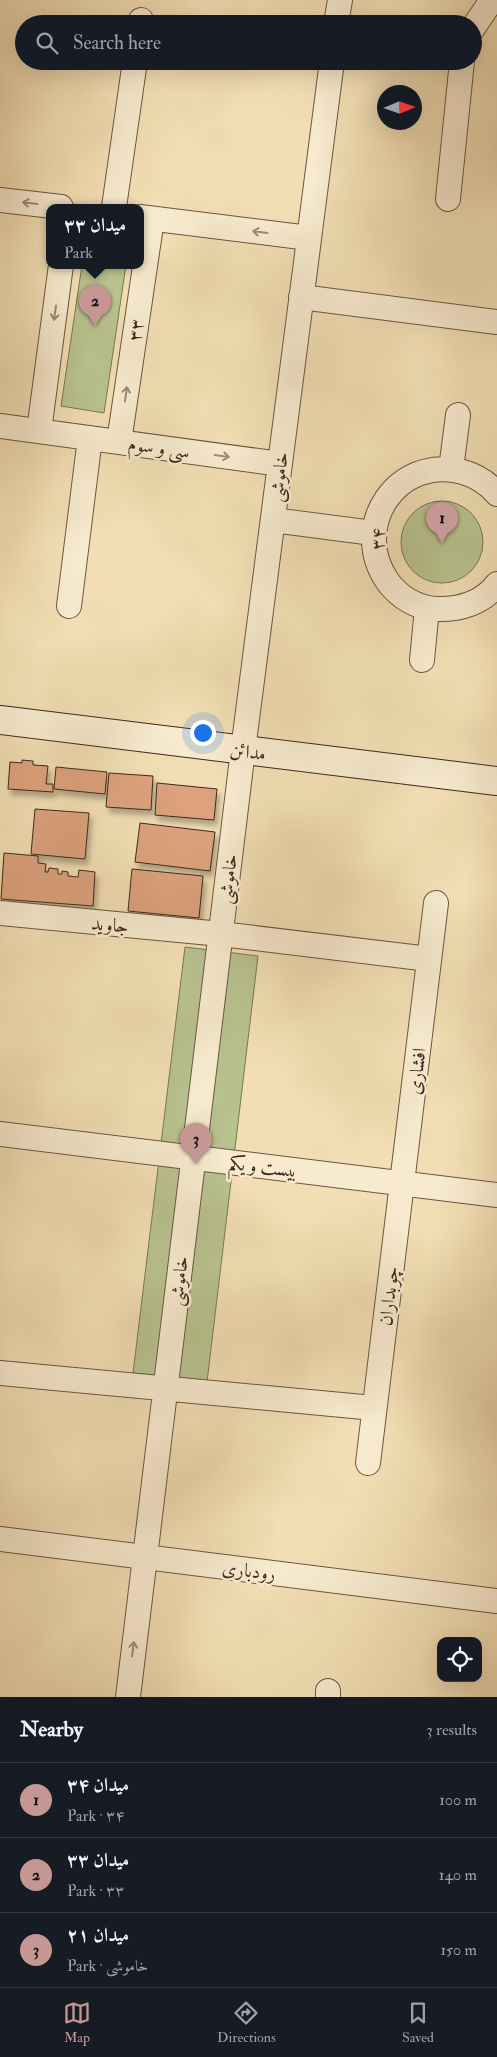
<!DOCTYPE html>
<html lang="en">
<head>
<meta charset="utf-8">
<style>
  body { margin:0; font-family:"IM FELL Double Pica",Amiri,serif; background:#242831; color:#f1f3f6 }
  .controls { position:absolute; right:15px; bottom:15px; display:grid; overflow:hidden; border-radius:10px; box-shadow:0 5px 20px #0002 }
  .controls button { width:45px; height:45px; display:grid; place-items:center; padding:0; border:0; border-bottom:1px solid #363941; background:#171b24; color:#f1f3f6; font:25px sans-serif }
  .compass { position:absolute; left:377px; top:85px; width:45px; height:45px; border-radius:50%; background:#171b24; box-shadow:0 5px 20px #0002; rotate:88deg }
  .you { position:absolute; left:202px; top:732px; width:18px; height:18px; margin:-12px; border:4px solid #fff; border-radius:50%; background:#1a73e8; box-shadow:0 0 0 8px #1a73e833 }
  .badge { display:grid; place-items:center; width:32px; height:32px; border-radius:50%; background:#c59692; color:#111; font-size:16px; font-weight:700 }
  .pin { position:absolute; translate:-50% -41px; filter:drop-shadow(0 1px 2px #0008) }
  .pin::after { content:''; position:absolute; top:26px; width:18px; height:15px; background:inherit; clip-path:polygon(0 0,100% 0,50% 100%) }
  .popup { position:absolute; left:46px; top:204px; width:98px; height:65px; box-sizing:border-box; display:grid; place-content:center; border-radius:10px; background:#171b24; filter:drop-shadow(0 1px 4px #0005); font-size:16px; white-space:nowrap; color:#9ea1a6 }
  .popup b { font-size:19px; color:#f1f3f6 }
  .popup::after { content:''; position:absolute; left:50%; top:100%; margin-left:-10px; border:10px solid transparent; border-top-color:#171b24 }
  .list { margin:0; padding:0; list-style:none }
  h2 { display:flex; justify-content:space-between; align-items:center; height:65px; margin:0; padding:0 20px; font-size:21px }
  h2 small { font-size:16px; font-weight:400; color:#9ea1a6 }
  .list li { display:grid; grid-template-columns:32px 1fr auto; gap:15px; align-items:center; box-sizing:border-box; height:75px; padding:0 20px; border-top:1px solid #363941 }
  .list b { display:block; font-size:19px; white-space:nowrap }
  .list p { margin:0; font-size:16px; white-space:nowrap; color:#9ea1a6 }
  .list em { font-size:16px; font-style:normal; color:#9ea1a6 }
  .icon { flex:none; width:28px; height:28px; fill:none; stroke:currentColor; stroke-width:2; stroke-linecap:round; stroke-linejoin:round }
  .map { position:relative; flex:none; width:497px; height:1697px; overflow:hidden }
  .search { position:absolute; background:#171b24; box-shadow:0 5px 20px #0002; left:15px; right:15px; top:15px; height:55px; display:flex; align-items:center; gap:12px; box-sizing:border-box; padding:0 18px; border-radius:28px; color:#9ea1a6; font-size:19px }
  .sheet { height:290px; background:#171b24 }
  nav { display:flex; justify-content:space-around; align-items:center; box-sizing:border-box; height:70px; border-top:1px solid #363941; background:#171b24; font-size:14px; color:#9ea1a6 }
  nav a { display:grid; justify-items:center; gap:2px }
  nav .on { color:#c59692 }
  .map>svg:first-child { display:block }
  .green { fill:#b8c28f; stroke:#7a7656 }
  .building { fill:#dda27d; stroke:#3c291c; filter:url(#shadow) }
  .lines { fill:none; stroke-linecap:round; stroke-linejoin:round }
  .street-casing { stroke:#6a5642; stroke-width:26 }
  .secondary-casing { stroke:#3c291c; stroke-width:30 }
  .street { stroke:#f7eace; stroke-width:24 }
  .secondary { stroke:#f7eace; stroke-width:28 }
  .oneway { stroke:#9a8a75 }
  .labels { text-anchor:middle; stroke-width:5; stroke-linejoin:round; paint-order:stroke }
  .street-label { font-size:19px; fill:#3c291c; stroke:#f7eace }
</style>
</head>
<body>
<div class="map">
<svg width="497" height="1697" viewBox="0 0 497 1697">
  <defs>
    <filter id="shadow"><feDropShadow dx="3" dy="5.5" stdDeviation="2.5" flood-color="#0004"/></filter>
  </defs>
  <rect width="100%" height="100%" fill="#f2deb4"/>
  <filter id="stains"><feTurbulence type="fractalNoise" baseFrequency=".004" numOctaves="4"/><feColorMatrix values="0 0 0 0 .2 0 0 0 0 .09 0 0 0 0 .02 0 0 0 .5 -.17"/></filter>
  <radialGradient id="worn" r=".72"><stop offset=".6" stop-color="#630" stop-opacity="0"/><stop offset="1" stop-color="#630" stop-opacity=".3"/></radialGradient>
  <!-- green -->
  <path class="green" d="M82,265H126L104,413L61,406Z
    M401 542a41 41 0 1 1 82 0a41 41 0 1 1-82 0Z
    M185,947L258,956L207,1382L133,1373Z"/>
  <!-- building -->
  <path class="building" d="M22,760L33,761V765L48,766L46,784H53V792L8,789L10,762L22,763Z
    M56,767L107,772L105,794L54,789Z
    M109,773L153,776L151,810L106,807Z
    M157,783L217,789L214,820L155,815Z
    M35,809L89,813L85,859L31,854Z
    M140,823L215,832L210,871L135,862Z
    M4,853L38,856V863L46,864L45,872H48L49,868L58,869V874H62V871L68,872V876L78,877L79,870L95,872L93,906L1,899Z
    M132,869L203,876L199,918L128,911Z"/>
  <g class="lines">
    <!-- street casing -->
    <g class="street-casing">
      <path id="street" d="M140,24L141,20
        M336,24L340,0
        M473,28L492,0
        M448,199L462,61
        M0,200L61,207
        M114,207L135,61
        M140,217L309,238
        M301,297L497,322
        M0,426L280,464
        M39,431L61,265
        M119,442L152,219
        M451,469L458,415
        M497,494C488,483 476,476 463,472C397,454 349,527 388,582C399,597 417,608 436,609C459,610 483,603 497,584
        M273,520L373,533
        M69,606L90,438
        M422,660L427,608
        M0,913L221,934L429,959
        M0,1134L497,1195
        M0,1373L374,1408
        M368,1463L436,903
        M0,1539L497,1601
        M128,1697L243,750L332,61
        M328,1697V1691"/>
    </g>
    <!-- secondary casing -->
    <g class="secondary-casing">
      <path id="secondary" d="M0,720L497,781"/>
    </g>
    <!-- street -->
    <use href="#street" class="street"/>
    <!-- secondary -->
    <use href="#secondary" class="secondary"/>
  </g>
  <!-- one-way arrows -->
  <defs><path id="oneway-shaft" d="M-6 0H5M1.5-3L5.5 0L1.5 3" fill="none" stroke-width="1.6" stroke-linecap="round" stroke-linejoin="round" transform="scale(1.25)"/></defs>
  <g class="oneway">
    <use href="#oneway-shaft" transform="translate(30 203) rotate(-173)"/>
    <use href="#oneway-shaft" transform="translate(260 232) rotate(-173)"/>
    <use href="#oneway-shaft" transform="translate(55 313) rotate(98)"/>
    <use href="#oneway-shaft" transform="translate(126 394) rotate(-82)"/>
    <use href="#oneway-shaft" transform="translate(222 456) rotate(8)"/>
    <use href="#oneway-shaft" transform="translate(133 1649) rotate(-83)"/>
  </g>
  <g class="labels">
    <!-- street labels -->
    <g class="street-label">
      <text transform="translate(135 330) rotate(-82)" y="7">۳۳</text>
      <text transform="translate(159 447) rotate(8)" y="7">سی و سوم</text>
      <text transform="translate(278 477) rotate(-83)" y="7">خاموشی</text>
      <text transform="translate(377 539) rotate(-89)" y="7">۳۴</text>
      <text transform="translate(248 751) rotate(7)" y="7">مدائن</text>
      <text transform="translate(227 879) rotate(-83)" y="7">خاموشی</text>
      <text transform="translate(110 924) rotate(5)" y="7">جاوید</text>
      <text transform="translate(416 1071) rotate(-83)" y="7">افشاری</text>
      <text transform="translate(263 1166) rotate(7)" y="7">بیست و یکم</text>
      <text transform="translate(178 1281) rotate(-83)" y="7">خاموشی</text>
      <text transform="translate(388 1296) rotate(-83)" y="7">چوبداران</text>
      <text transform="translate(249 1570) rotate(7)" y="7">رودباری</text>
    </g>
  </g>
  <rect width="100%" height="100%" filter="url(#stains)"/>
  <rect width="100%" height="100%" fill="url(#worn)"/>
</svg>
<div class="controls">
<button><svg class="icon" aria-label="locate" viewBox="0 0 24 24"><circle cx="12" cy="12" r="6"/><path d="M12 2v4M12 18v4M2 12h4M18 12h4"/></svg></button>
</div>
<svg class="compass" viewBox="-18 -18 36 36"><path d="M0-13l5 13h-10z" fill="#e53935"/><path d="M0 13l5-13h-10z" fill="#9ea1a6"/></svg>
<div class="you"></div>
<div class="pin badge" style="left:442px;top:543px">1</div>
<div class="pin badge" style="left:95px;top:326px">2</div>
<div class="popup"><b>میدان ۳۳</b>Park</div>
<div class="pin badge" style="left:196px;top:1164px">3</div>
<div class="search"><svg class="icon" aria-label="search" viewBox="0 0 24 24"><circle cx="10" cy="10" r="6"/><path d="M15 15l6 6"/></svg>Search here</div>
</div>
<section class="sheet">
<h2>Nearby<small>3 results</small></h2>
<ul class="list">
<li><span class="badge">1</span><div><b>میدان ۳۴</b><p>Park · ۳۴</p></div><em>100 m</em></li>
<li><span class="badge">2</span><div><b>میدان ۳۳</b><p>Park · ۳۳</p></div><em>140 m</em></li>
<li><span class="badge">3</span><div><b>میدان ۲۱</b><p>Park · خاموشی</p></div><em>150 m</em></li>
</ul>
</section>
<nav>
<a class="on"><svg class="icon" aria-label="map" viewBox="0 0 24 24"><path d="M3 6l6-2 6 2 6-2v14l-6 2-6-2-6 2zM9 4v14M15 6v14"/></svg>Map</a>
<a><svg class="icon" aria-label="directions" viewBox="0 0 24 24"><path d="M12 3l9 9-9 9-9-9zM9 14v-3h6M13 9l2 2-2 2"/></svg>Directions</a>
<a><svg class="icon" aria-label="saved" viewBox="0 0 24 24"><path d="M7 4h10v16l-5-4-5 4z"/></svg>Saved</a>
</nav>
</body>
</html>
